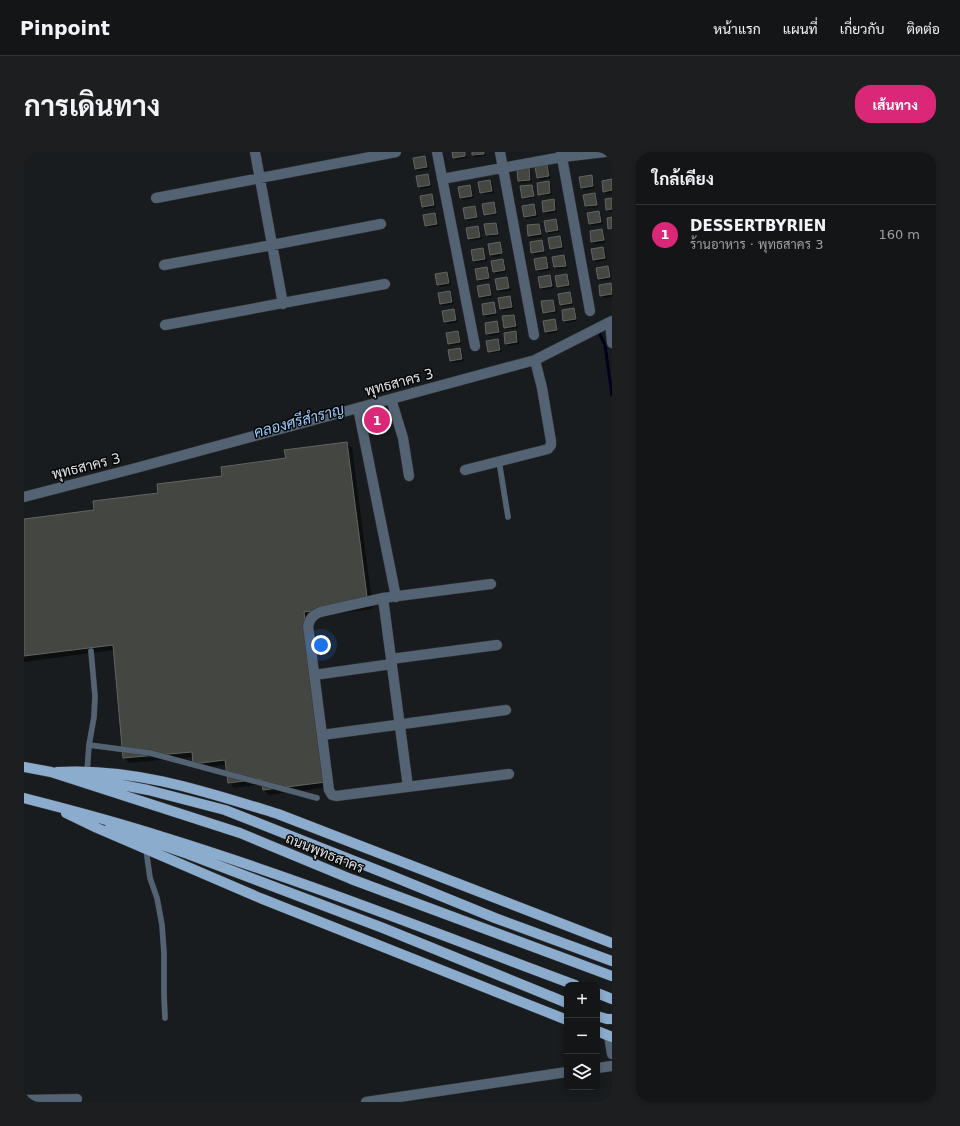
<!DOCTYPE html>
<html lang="th">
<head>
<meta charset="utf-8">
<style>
  body { margin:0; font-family:"DejaVu Sans",Sarabun,sans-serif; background:#1c1e1f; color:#f1f3f6 }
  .controls { position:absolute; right:12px; bottom:12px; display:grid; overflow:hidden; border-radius:8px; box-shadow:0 2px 6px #0003 }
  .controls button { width:36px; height:36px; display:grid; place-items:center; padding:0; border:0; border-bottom:1px solid #323435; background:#131516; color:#f1f3f6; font:20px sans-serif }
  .you { position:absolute; left:297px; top:493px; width:14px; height:14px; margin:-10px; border:3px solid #fff; border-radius:50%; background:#1a73e8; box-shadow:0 0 0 6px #1a73e833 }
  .badge { display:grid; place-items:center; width:26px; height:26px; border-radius:50%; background:#db2777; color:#fff; font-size:13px; font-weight:700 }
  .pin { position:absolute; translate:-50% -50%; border:2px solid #fff; box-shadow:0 1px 4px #0006 }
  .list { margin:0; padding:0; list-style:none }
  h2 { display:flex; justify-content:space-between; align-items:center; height:52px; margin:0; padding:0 16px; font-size:17px }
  h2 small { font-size:13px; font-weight:400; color:#9d9fa1 }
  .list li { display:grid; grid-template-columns:26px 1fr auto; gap:12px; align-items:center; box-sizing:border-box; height:60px; padding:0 16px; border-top:1px solid #323435 }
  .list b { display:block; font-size:15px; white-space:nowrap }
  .list p { margin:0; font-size:13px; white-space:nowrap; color:#9d9fa1 }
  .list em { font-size:13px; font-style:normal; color:#9d9fa1 }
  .icon { flex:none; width:22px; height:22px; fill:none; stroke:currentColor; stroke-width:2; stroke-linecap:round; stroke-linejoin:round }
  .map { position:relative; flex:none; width:588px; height:950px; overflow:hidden; border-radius:16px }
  header { display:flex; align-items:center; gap:24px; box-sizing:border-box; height:56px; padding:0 20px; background:#131516; border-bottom:1px solid #323435 }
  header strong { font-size:19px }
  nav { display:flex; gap:22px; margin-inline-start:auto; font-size:14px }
  .intro { display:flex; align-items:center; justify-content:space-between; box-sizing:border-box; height:96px; padding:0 24px }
  h1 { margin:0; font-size:28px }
  .button { padding:10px 18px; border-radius:16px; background:#db2777; color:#fff; font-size:14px; font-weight:700 }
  main { display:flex; gap:24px; padding:0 24px }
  aside { flex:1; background:#131516; border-radius:16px; box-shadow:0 2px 6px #0003 }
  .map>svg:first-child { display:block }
  .shadow { fill:#0007 }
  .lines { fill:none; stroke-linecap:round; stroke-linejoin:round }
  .stream { stroke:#00011c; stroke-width:3 }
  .building { fill:#444642; stroke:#636561 }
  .service-casing { stroke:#35383a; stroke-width:6 }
  .minor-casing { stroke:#35383a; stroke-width:11 }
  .primary-casing { stroke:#35383a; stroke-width:11 }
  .service { stroke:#546373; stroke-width:5.5 }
  .minor { stroke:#546373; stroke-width:10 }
  .primary { stroke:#8cacce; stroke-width:10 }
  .labels { text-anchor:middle; stroke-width:3; stroke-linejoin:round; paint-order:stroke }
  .street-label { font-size:14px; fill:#dfe1e3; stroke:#050607 }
  .water-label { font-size:15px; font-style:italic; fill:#a0ccfc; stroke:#050607 }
</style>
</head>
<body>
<header>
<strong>Pinpoint</strong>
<nav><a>หน้าแรก</a><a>แผนที่</a><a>เกี่ยวกับ</a><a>ติดต่อ</a></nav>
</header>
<div class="intro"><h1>การเดินทาง</h1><a class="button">เส้นทาง</a></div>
<main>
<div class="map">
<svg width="588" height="950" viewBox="0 0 588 950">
  <rect width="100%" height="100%" fill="#191c1e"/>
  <!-- shadow -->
  <path class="shadow" d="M429,0H442L443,6L432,8L430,6Z
    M449,0H461L462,4L451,5L449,3Z
    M401,5L403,7L405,17L394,19L392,17Z
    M523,14L525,17L527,26L516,28L514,26Z
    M504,17L507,20L508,30L497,31L495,29Z
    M404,23L406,26L408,35L397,37L395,35Z
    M567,24L569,26L571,36L560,38L558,36Z
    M588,28V41L583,42L580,39Z
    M466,29L468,31L470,41L459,42L457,40Z
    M524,31L527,33L528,43L518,44L515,42Z
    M446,34L448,36L450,46L439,48L437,46Z
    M508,34L510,36L511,46L501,47L498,45Z
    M571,42L573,45L574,55L564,56L562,54Z
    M408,43L410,46L412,55L401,57L399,55Z
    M588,47V60H586L583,58L582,48Z
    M529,48L532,51L533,60L523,62L520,60Z
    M470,51L472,53L473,63L463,64L461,62Z
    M510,53L512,55L514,65L503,67L501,65Z
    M451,55L453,57L454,67L444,69L442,66Z
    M575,60L577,62L579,72L568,74L566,71Z
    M411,62L413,64L415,74L404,76L402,73Z
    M532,68L534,70L535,80L525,82L523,79Z
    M472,72L474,74L475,84L465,85L463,83Z
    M514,73L517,75L518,85L508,86L505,84L504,74Z
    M454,75L456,78L458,87L447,89L445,87Z
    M577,78L580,81L581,91L571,92L568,90L567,80Z
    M536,85L538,87L540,97L529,98L527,96Z
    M517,89L520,91L521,101L511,103L508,100Z
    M476,91L477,93H475L477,104L469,105L467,103Z
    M579,96L581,98L583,108L572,110L570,107Z
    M459,97L461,99L463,109L452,111L450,109Z
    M540,104L542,106L543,116L533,117L531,115L529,105Z
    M522,106L524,108L526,118L515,120L512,118Z
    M479,108L481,110L483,120L472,122L470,119Z
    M584,115L586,118L588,127L577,129L575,127Z
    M463,116L465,118L466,128L456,130L454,127Z
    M423,121L425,123L427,133L416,135L414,132Z
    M543,123L545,125L546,135L536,136L534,134Z
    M526,124L528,127L530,136L519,138L517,136Z
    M483,126L485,129L487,139L476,140L474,138L473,128Z
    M586,132L588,134V145L580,146L577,144Z
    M465,133L467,135L469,145L458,147L456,144Z
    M426,140L428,142L430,152L419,154L417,151Z
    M546,141L548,144L549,153L539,155L536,153Z
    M486,145L488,147L490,157L479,159L477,157Z
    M529,149L531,151L533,161L522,162L520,160Z
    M469,151L472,154L473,163L463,165L460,163Z
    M549,157L552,159L553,169L543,171L540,169Z
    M430,158L432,160L434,170L423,172L421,169Z
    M490,164L492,166L494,176L483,177L481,175Z
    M531,168L533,170L534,180L524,182L522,179Z
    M472,171L475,173L476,182L466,184L463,182L462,172Z
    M434,180L436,182L437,192L427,194L425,191Z
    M491,180L494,183L495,192L485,194L482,192Z
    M474,188L476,190L478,200L467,201L465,199Z
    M436,197L438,200L440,209L429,211L427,209Z
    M323,291L328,296L349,457L284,465L306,635L245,643L240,638L239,632L210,636L205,630L203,613L175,616L169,605L105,611L100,605L90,498L0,510V368L71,359Z"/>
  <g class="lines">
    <!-- stream -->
    <path class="stream" d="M574,178L581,193L588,243"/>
  </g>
  <!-- building -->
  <path class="building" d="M428,0H441V4L429,6Z
    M448,0H460V2L448,3Z
    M401,4L403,15L391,17L389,6Z
    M523,13L525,24L513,26L511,15Z
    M505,16L506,28L494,29L493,18Z
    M404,22L406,33L394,35L392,24Z
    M568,23L569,34L557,36L555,25Z
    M588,27V38L579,40L578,29Z
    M466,28L468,39L456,41L454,30Z
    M525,29L526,41L514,43L513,31Z
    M446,33L448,44L436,46L434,35Z
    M508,33L510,44L498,46L496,34Z
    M571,41L573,53L561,54L559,43Z
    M408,42L410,53L398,55L396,44Z
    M588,46V57L582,58L581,47Z
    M530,47L531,58L519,60L518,49Z
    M470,50L472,61L460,63L458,52Z
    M510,52L512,63L500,65L498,54Z
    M451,54L453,65L441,67L439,56Z
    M575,59L577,70L565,72L563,61Z
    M411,61L413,72L401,74L399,63Z
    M588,65V76L584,77L583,66Z
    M532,67L534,78L522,80L520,69Z
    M472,71L474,82L462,83L460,72Z
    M515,72L517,82L504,84L503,73Z
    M454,74L456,85L444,87L442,76Z
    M578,77L580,88L567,90L566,79Z
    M536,84L538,95L526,97L524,86Z
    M518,88L520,99L507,101L506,90Z
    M476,90L478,101L466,103L464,92Z
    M579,95L581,106L569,108L567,97Z
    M459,96L461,107L449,109L447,98Z
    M540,103L542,114L530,115L528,105Z
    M522,105L524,116L512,118L510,107Z
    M479,107L481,118L469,120L467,109Z
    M584,114L586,125L574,127L572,116Z
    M463,115L465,126L453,128L451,117Z
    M423,120L425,131L413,133L411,122Z
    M543,122L545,133L533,135L531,124Z
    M526,123L528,134L516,136L514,125Z
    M483,125L485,136L473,138L471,127Z
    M587,131L588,142L576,144L575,133Z
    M465,132L467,143L455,145L453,134Z
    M426,139L428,150L416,152L414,141Z
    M546,140L548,151L536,153L534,142Z
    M486,144L488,155L476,157L474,146Z
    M529,148L531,159L519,161L517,149Z
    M470,150L472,161L459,163L458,152Z
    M550,156L552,167L539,169L538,158Z
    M430,157L432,168L420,170L418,159Z
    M490,163L492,174L480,176L478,164Z
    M531,167L533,178L521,180L519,169Z
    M473,169L475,180L462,182L461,171Z
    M434,179L436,190L424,192L422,181Z
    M492,179L493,190L481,192L480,181Z
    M474,187L476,198L464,200L462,189Z
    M436,196L438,207L426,209L424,198Z
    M323,290L344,452L280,460L302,630L239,638L237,627L204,631L201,608L169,612L168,600L99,606L89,493L0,504V367L70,358L69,349L134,341L133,332L198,324L197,315L262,306L260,298Z"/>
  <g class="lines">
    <!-- service casing -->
    <g class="service-casing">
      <path id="service" d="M475,309L484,365
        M65,593L126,601L293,646
        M63,620L65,593L70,565L71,544L67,499
        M122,697L126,726L133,746L138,773L140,801V842L141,866"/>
    </g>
    <!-- minor casing -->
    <g class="minor-casing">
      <path id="minor" d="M231,0L259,152
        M413,0L451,194
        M476,0L510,183
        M537,0L566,159
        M418,27L538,5L581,0
        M132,46L372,0
        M140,113L248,93L357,72
        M586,171L588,191
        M141,173L361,132
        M367,247L379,286L385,324
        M334,256L372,445
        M441,318L524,297L527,293V289L518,236L511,208
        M0,345L112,316L511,208L588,169
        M467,432L359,446L296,460C289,463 286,466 284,474L305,638L308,643L312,644L485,622
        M359,446L384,635
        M367,507L473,493
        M290,523L368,512
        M298,583L482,558
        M585,884L588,902
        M573,916L588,914
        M0,948L53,947
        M342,950L543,920"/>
    </g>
    <!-- primary casing -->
    <g class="primary-casing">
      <path id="primary" d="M0,615L27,620L216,681L327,727L588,824
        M33,620C109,615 183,640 254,662L588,791
        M57,625L124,638L201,658L363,722L471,766L588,809
        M0,646C47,658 93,670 139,685C278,728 414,782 551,833
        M42,661L73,676L236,746L543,868
        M86,675L164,702L359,776L543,851
        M573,841L588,847
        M573,864L583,867H588
        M573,879L588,885"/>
    </g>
    <!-- service -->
    <use href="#service" class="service"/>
    <!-- minor -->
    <use href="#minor" class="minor"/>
    <!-- primary -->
    <use href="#primary" class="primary"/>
  </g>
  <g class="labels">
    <!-- street labels -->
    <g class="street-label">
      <text transform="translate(375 230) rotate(-15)" y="5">พุทธสาคร 3</text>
      <text transform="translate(62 314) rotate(-14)" y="5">พุทธสาคร 3</text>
      <text transform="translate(301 701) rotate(22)" y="5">ถนนพุทธสาคร</text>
    </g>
    <!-- water labels -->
    <g class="water-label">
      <text transform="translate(275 269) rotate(-15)" y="5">คลองศรีสำราญ</text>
    </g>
  </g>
</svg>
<div class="controls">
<button>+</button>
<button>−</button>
<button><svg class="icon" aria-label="layers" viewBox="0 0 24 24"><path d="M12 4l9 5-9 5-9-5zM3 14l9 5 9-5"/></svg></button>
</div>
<div class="you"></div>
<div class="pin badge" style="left:353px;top:268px">1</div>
</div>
<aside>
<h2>ใกล้เคียง<small></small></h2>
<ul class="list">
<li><span class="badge">1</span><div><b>DESSERTBYRIEN</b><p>ร้านอาหาร · พุทธสาคร 3</p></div><em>160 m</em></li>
</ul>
</aside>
</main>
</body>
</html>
